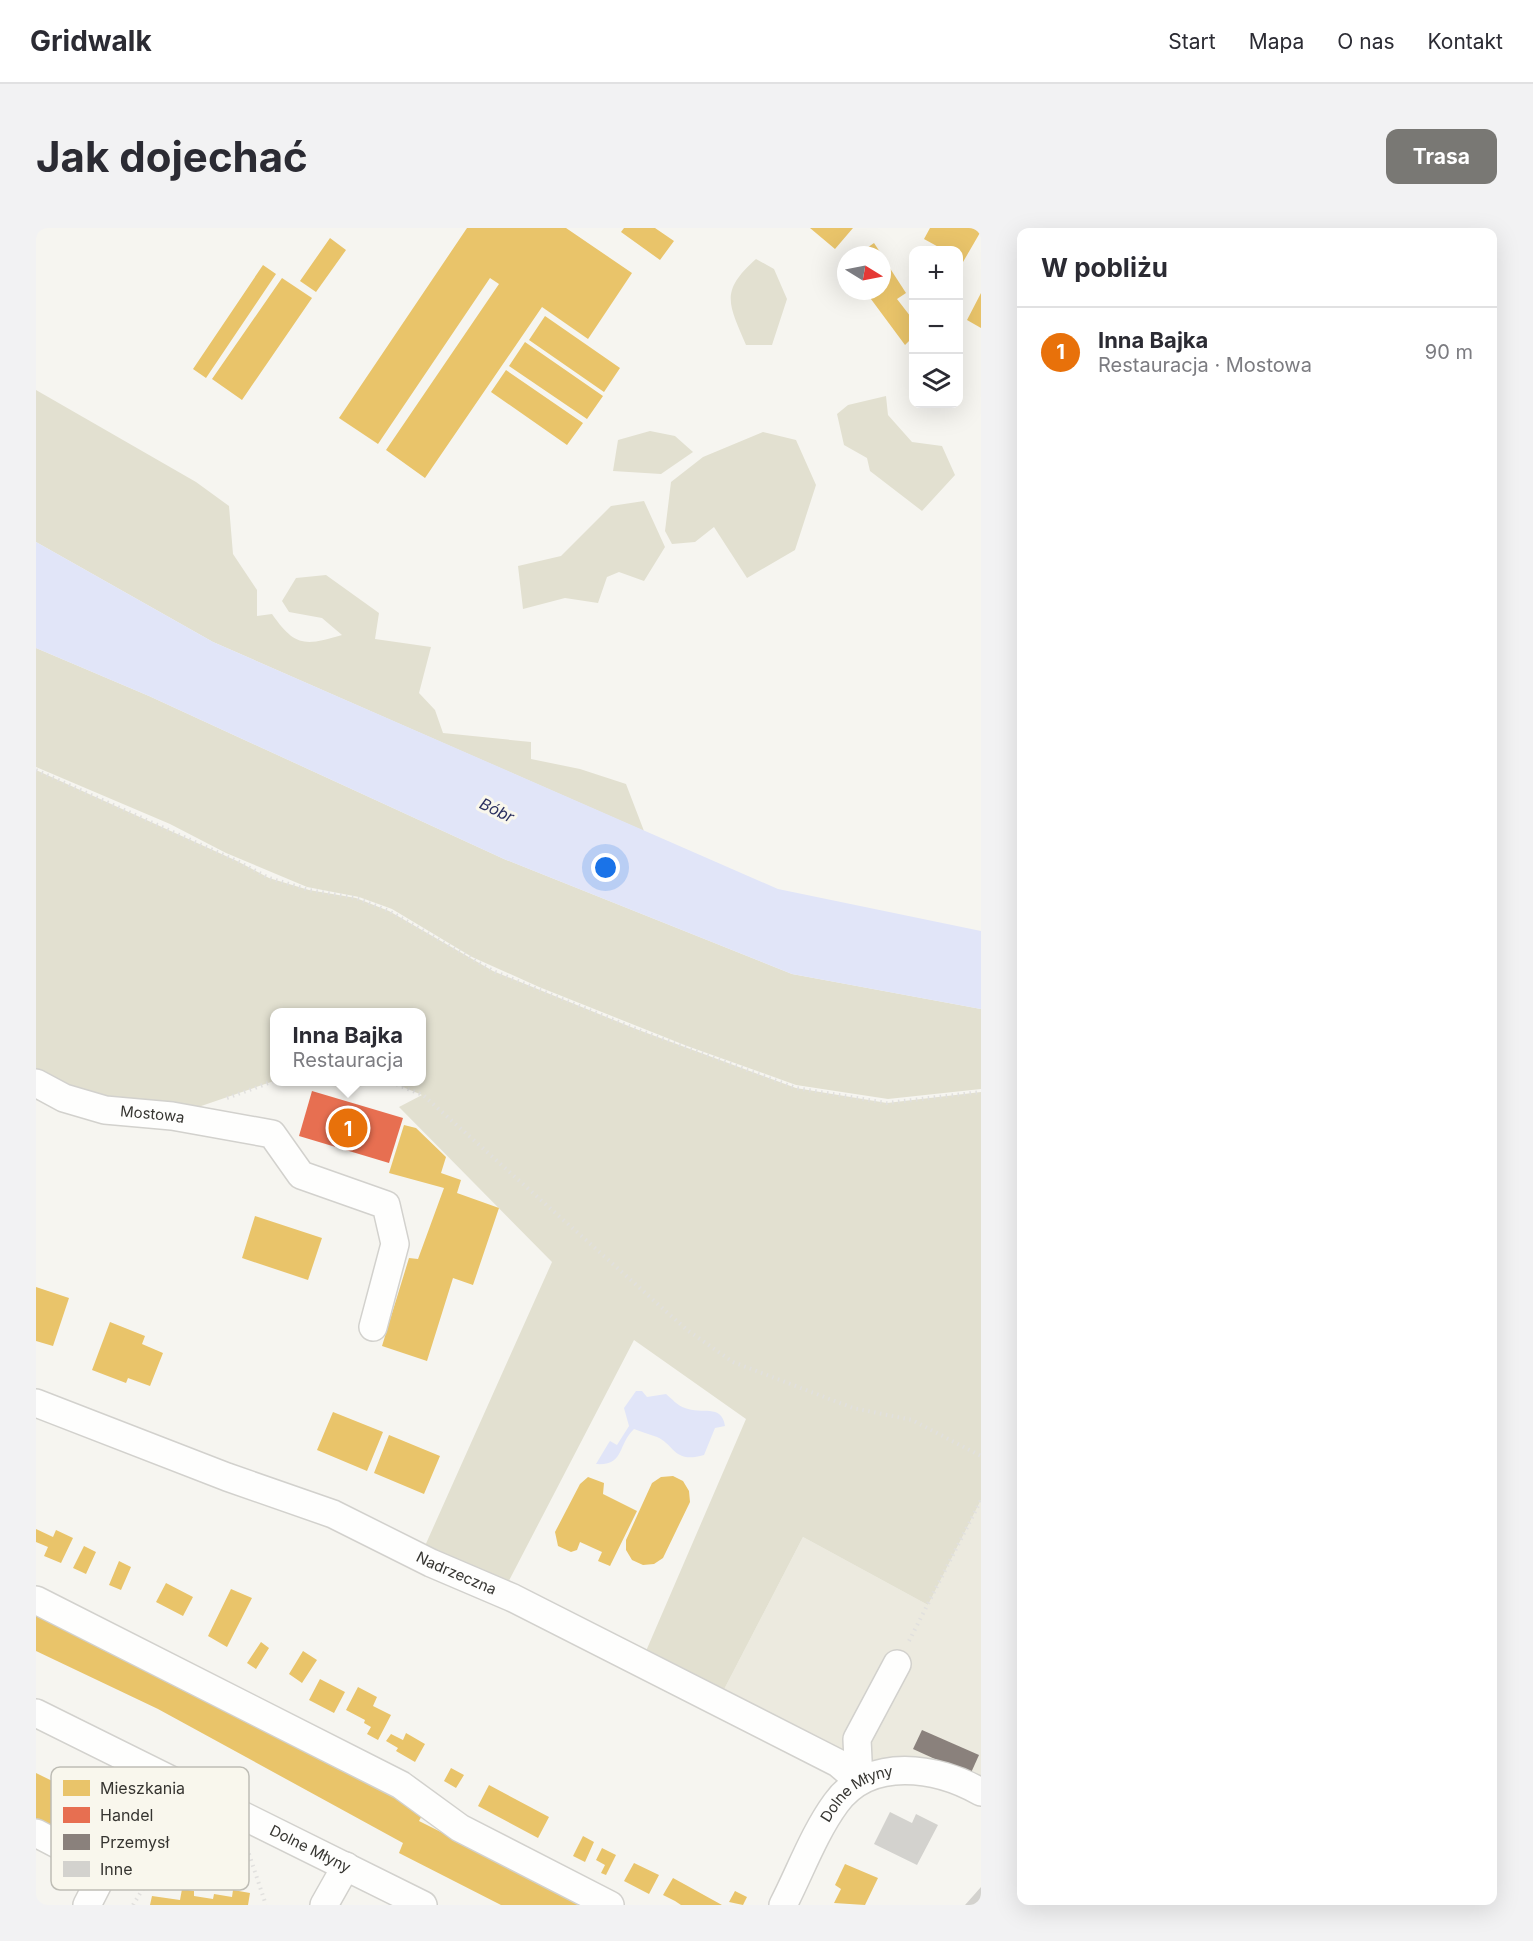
<!DOCTYPE html>
<html lang="pl">
<head>
<meta charset="utf-8">
<style>
  body { margin:0; font-family:Inter,sans-serif; background:#f2f2f3; color:#2b2b33 }
  .controls { position:absolute; right:18px; top:18px; display:grid; overflow:hidden; border-radius:12px; box-shadow:0 6px 24px #0002 }
  .controls button { width:54px; height:54px; display:grid; place-items:center; padding:0; border:0; border-bottom:2px solid #e1e1e2; background:#fff; color:#2b2b33; font:30px sans-serif }
  .compass { position:absolute; left:801px; top:18px; width:54px; height:54px; border-radius:50%; background:#fff; box-shadow:0 6px 24px #0002; rotate:100deg }
  .you { position:absolute; left:570px; top:640px; width:21px; height:21px; margin:-15px; border:4px solid #fff; border-radius:50%; background:#1a73e8; box-shadow:0 0 0 9px #1a73e833 }
  .badge { display:grid; place-items:center; width:39px; height:39px; border-radius:50%; background:#797874; color:#fff; font-size:20px; font-weight:700 }
  .pin { position:absolute; translate:-50% -50%; border:3px solid #fff; box-shadow:0 2px 6px #0006 }
  .popup { position:absolute; left:234px; top:780px; width:156px; height:78px; box-sizing:border-box; display:grid; place-content:center; border-radius:12px; background:#fff; filter:drop-shadow(0 2px 4px #0005); font-size:20px; white-space:nowrap; color:#7c7c81 }
  .popup b { font-size:22px; color:#2b2b33 }
  .popup::after { content:''; position:absolute; left:50%; top:100%; margin-left:-12px; border:12px solid transparent; border-top-color:#fff }
  .list { margin:0; padding:0; list-style:none }
  h2 { display:flex; justify-content:space-between; align-items:center; height:78px; margin:0; padding:0 24px; font-size:26px }
  h2 small { font-size:20px; font-weight:400; color:#7c7c81 }
  .list li { display:grid; grid-template-columns:39px 1fr auto; gap:18px; align-items:center; box-sizing:border-box; height:90px; padding:0 24px; border-top:2px solid #e1e1e2 }
  .list b { display:block; font-size:22px; white-space:nowrap }
  .list p { margin:0; font-size:20px; white-space:nowrap; color:#7c7c81 }
  .list em { font-size:20px; font-style:normal; color:#7c7c81 }
  .icon { flex:none; width:33px; height:33px; fill:none; stroke:currentColor; stroke-width:2; stroke-linecap:round; stroke-linejoin:round }
  .map { position:relative; flex:none; width:945px; height:1677px; overflow:hidden; border-radius:12px }
  header { display:flex; align-items:center; gap:36px; box-sizing:border-box; height:84px; padding:0 30px; background:#fff; border-bottom:2px solid #e1e1e2 }
  header strong { font-size:28px }
  nav { display:flex; gap:33px; margin-inline-start:auto; font-size:21px }
  .intro { display:flex; align-items:center; justify-content:space-between; box-sizing:border-box; height:144px; padding:0 36px }
  h1 { margin:0; font-size:42px }
  .button { padding:15px 27px; border-radius:12px; background:#797874; color:#fff; font-size:21px; font-weight:700 }
  main { display:flex; gap:36px; padding:0 36px }
  aside { flex:1; background:#fff; border-radius:12px; box-shadow:0 6px 24px #0002 }
  .map>svg:first-child { display:block }
  .built { fill:#eceadf }
  .green { fill:#e2e0d0 }
  .water { fill:#e1e5f8 }
  .homes { fill:#e9c46a }
  .shops { fill:#e76f51 }
  .industry { fill:#8a817c }
  .building { fill:#d3d2ce }
  .lines { fill:none; stroke-linecap:round; stroke-linejoin:round }
  .minor-casing { stroke:#d2d1cd; stroke-width:30 }
  .path { stroke:#e1e0de; stroke-width:4; stroke-dasharray:1.5 4.5; stroke-linecap:butt }
  .minor { stroke:#fefefd; stroke-width:27 }
  .labels { text-anchor:middle; stroke-width:6; stroke-linejoin:round; paint-order:stroke }
  .street-label { font-size:15px; fill:#363531; stroke:#f9f7ed }
  .water-label { font-size:16px; font-style:italic; fill:#2c3160; stroke:#f9f7ed }
  .key { fill:#f9f7ed; stroke:#bebdb5; stroke-width:1.5 }
  .key-label { font-size:16px; fill:#363531 }
</style>
</head>
<body>
<header>
<strong>Gridwalk</strong>
<nav><a>Start</a><a>Mapa</a><a>O nas</a><a>Kontakt</a></nav>
</header>
<div class="intro"><h1>Jak dojechać</h1><a class="button">Trasa</a></div>
<main>
<div class="map">
<svg width="945" height="1677" viewBox="0 0 945 1677">
  <rect width="100%" height="100%" fill="#f6f5f0"/>
  <!-- built -->
  <path class="built" d="M945,1272V1563L839,1547L681,1475L767,1309L892,1377Z"/>
  <!-- green -->
  <path class="green" d="M720,31L738,41L751,71L736,117H710C693,76 683,64 720,31Z
    M0,162L160,254L193,278L197,326L221,362V388L236,386C259,419 269,418 306,407L286,390L253,384L246,373L260,350L290,347L343,385L339,411L395,419L383,465L399,482L407,505L495,514V531L544,541L590,556L608,603L177,414L0,314Z
    M850,168L852,187L876,214L906,218L919,247L886,283L834,243L831,230L808,217L801,186L812,177Z
    M614,203L639,208L657,224L625,246L577,243L582,212Z
    M727,204L760,212L780,257L759,322L711,350L678,299L659,314L636,316L629,303L635,254L667,229Z
    M608,273L629,319L608,353L583,344L571,349L562,375L529,370L487,381L482,338L525,328L575,278Z
    M0,420L113,468L468,631L756,746L945,781V861L852,871L760,857L651,818L503,759L436,729L356,681L323,669L271,659L190,625L134,596L0,539Z
    M0,542L201,633L233,650L273,662L320,670L353,683L457,743L600,801L760,860L851,875L945,864V1272L892,1377L767,1309L681,1475L604,1437L710,1191L598,1112L466,1366L384,1329L516,1034L363,879L386,867L355,854H386V784H238V853L136,888L0,855Z"/>
  <!-- water -->
  <path class="water" d="M0,314L177,414L742,661L945,703V781L756,746L468,631L113,468L0,420Z
    M600,1163H606L611,1169L630,1166C636,1171 642,1178 649,1180C665,1187 686,1175 689,1198L679,1200L668,1227C638,1236 639,1217 621,1209C613,1206 605,1204 598,1201C581,1217 589,1238 560,1236L572,1216L574,1213L581,1217L593,1198L588,1180Z"/>
  <!-- homes -->
  <path class="homes" d="M431,0H530L596,45L552,111L506,79L389,250L350,222L463,56L454,50L342,216L303,190Z
    M588,0H619L638,13L624,32L585,4Z
    M774,0H817L799,21Z
    M894,0H945V3L927,34L922,31V22H908L888,11Z
    M294,10L310,22L280,64L264,53Z
    M838,15L846,27H821Z
    M846,28L870,65L861,71L878,93V108L869,117L829,63H846Z
    M227,37L240,46L170,150L157,141Z
    M246,50L276,70L206,172L176,151Z
    M945,65V100L931,92Z
    M509,88L584,140L568,164L493,112Z
    M489,114L567,168L551,191L473,138Z
    M470,142L547,195L531,217L455,164Z
    M368,897L380,900L410,929L405,945L425,952L421,965L463,980L437,1057L417,1050L391,1133L346,1118L373,1030L382,1031L408,960L353,945Z
    M219,988L286,1010L272,1052L206,1030Z
    M0,1059L33,1070L17,1118L0,1113Z
    M74,1094L109,1108L106,1116L127,1125L114,1158L92,1150L90,1155L56,1142Z
    M297,1184L347,1204L331,1243L281,1222Z
    M353,1207L404,1228L388,1266L338,1245Z
    M637,1248L647,1253L653,1263L654,1274L627,1330L618,1336L607,1337L596,1332L590,1322V1312L616,1255L625,1249Z
    M552,1249L568,1255L567,1266L601,1283L574,1338L562,1333L566,1324L544,1314L541,1322L535,1324L522,1318L519,1304L544,1256Z
    M0,1301L17,1309L20,1302L37,1310L25,1335L8,1328L12,1319L0,1314Z
    M48,1318L60,1324L50,1346L37,1340Z
    M83,1333L95,1339L85,1362L73,1357Z
    M130,1355L157,1369L147,1388L120,1374Z
    M195,1361L216,1370L191,1419L172,1408Z
    M0,1386L139,1451L388,1584L383,1593L550,1677H465L363,1625L367,1615L122,1481L0,1423Z
    M225,1414L233,1420L220,1441L211,1435Z
    M267,1423L281,1432L266,1455L253,1446Z
    M284,1451L309,1464L298,1485L273,1472Z
    M322,1459L341,1469L337,1478L355,1487L342,1512L331,1506L335,1499L328,1495L329,1492L310,1482Z
    M370,1505L389,1516L379,1534L360,1523L362,1520L350,1513L355,1506L367,1512Z
    M415,1540L428,1547L420,1560L408,1553Z
    M0,1545L57,1573L38,1612L0,1593Z
    M453,1557L513,1589L502,1610L442,1578Z
    M547,1608L558,1614L549,1634L537,1628Z
    M566,1620L580,1627L570,1647L565,1645L569,1637L560,1632Z
    M598,1635L623,1647L613,1666L588,1653Z
    M809,1636L842,1650L829,1677L798,1675L805,1661L799,1657Z
    M637,1650L648,1656L686,1677H645L639,1673L627,1667Z
    M146,1661L158,1663V1668L177,1671L178,1666L196,1669L197,1662L214,1665L212,1677H114L116,1668L144,1672Z
    M699,1663L711,1669L707,1677L693,1674Z"/>
  <!-- shops -->
  <path class="shops" d="M276,863L367,890L353,935L263,908Z"/>
  <!-- industry -->
  <path class="industry" d="M886,1502L943,1527L934,1547L877,1521Z"/>
  <!-- building -->
  <path class="building" d="M854,1584L876,1595L880,1586L902,1597L881,1637L838,1616Z
    M945,1659V1677H929Z"/>
  <g class="lines">
    <!-- minor casing -->
    <g class="minor-casing">
      <g id="minor">
        <path id="s1" d="M0,855L28,870L69,882L136,888L236,906L265,947L350,977L359,1016L337,1099"/>
        <path id="s2" d="M0,1175L191,1249L297,1286L395,1335L477,1370L802,1535L823,1553"/>
        <path d="M0,1372L365,1557L424,1600L574,1677"/>
        <path id="s3" d="M0,1485L387,1677"/>
        <path d="M823,1553L821,1511L861,1436"/>
        <path d="M0,1605L69,1641"/>
        <path d="M51,1677L118,1546"/>
        <path d="M288,1677L310,1638"/>
        <path id="s4" d="M747,1677C764,1644 778,1605 800,1575C834,1528 901,1539 945,1564"/>
      </g>
    </g>
    <!-- path -->
    <path class="path" d="M0,542L201,633L233,650L273,662L320,670L353,683L457,743L600,801L760,860L851,875L945,864
      M355,854L387,867L651,1102L697,1134L817,1180L876,1192L945,1228
      M191,870L238,853
      M873,1413L945,1272
      M211,1620L230,1677
      M97,1677L113,1651L191,1608"/>
    <!-- minor -->
    <use href="#minor" class="minor"/>
  </g>
  <g class="labels">
    <!-- street labels -->
    <g class="street-label">
      <text dy="5" stroke="none"><textPath href="#s1" startOffset="122">Mostowa</textPath></text>
      <text dy="5" stroke="none"><textPath href="#s2" startOffset="454">Nadrzeczna</textPath></text>
      <text dy="5" stroke="none"><textPath href="#s4" startOffset="138">Dolne Młyny</textPath></text>
      <text dy="5" stroke="none"><textPath href="#s3" startOffset="306">Dolne Młyny</textPath></text>
    </g>
    <!-- water labels -->
    <g class="water-label">
      <text transform="translate(461 582) rotate(26)" y="6">Bóbr</text>
    </g>
  </g>
  <!-- legend -->
  <rect x="15" y="1539" width="198" height="123" rx="9" class="key"/>
  <rect x="27" y="1552" width="27" height="16" fill="#e9c46a"/>
  <rect x="27" y="1579" width="27" height="16" fill="#e76f51"/>
  <rect x="27" y="1606" width="27" height="16" fill="#8a817c"/>
  <rect x="27" y="1633" width="27" height="16" fill="#d3d2ce"/>
  <g class="key-label">
    <text x="64" y="1566">Mieszkania</text>
    <text x="64" y="1593">Handel</text>
    <text x="64" y="1620">Przemysł</text>
    <text x="64" y="1647">Inne</text>
  </g>
</svg>
<div class="controls">
<button>+</button>
<button>−</button>
<button><svg class="icon" aria-label="layers" viewBox="0 0 24 24"><path d="M12 4l9 5-9 5-9-5zM3 14l9 5 9-5"/></svg></button>
</div>
<svg class="compass" viewBox="-18 -18 36 36"><path d="M0-13l5 13h-10z" fill="#e53935"/><path d="M0 13l5-13h-10z" fill="#7c7c81"/></svg>
<div class="you"></div>
<div class="pin badge" style="left:312px;top:900px;background:#e8710a">1</div>
<div class="popup"><b>Inna Bajka</b>Restauracja</div>
</div>
<aside>
<h2>W pobliżu<small></small></h2>
<ul class="list">
<li><span class="badge" style="background:#e8710a">1</span><div><b>Inna Bajka</b><p>Restauracja · Mostowa</p></div><em>90 m</em></li>
</ul>
</aside>
</main>
</body>
</html>
